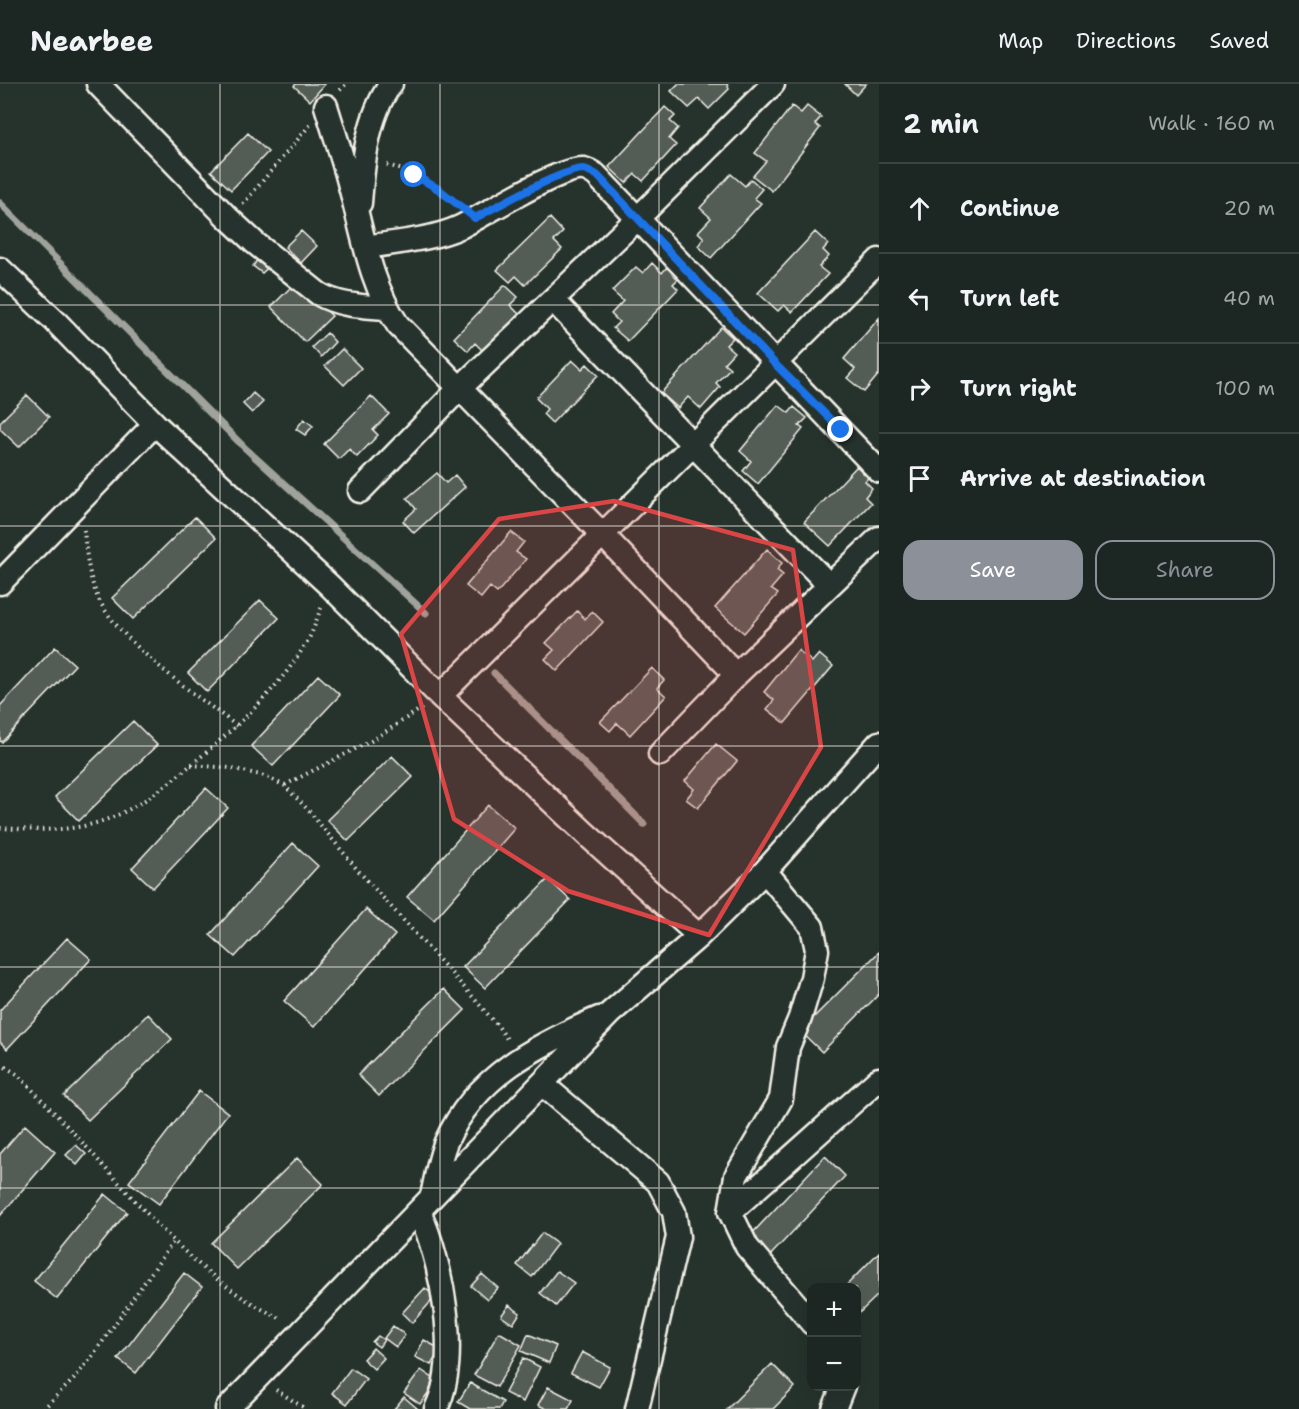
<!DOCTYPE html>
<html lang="en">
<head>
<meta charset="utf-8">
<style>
  body { margin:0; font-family:"Shantell Sans",sans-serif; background:#29322f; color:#f1f3f6 }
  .controls { position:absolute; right:18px; bottom:18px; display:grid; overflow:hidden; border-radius:12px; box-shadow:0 6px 24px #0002 }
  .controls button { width:54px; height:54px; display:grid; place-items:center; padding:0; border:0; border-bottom:2px solid #3a4340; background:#1c2622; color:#f1f3f6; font:30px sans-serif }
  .stop { position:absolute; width:18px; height:18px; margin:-14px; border:4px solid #1a73e8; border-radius:50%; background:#fff }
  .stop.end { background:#1a73e8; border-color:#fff; box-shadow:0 2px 6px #0008 }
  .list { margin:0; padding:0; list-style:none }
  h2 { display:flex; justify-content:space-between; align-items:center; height:78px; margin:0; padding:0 24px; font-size:26px }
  h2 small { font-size:20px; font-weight:400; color:#a0a5a5 }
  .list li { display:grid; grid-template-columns:39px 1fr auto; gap:18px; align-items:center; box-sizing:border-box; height:90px; padding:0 24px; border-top:2px solid #3a4340 }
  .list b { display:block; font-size:22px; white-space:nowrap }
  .list em { font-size:20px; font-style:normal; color:#a0a5a5 }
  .actions { display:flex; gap:12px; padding:18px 24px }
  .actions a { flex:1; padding:14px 0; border:2px solid #8c9099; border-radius:18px; text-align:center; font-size:21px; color:#8c9099 }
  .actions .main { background:#8c9099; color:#fff }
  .icon { flex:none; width:33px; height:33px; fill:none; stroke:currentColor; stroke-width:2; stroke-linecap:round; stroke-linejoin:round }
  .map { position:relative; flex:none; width:879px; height:1325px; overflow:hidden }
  header { display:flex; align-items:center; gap:36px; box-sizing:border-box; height:84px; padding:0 30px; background:#1c2622; border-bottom:2px solid #3a4340 }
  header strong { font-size:28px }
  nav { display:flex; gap:33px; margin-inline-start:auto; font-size:21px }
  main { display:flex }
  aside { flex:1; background:#1c2622 }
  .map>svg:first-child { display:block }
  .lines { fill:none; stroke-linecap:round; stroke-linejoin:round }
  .stream { stroke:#9fa39b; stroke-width:7 }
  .building { fill:#525c55; stroke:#f4f1e8; stroke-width:1.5 }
  .minor-casing { stroke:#f4f1e8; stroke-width:27 }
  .path { stroke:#f4f1e8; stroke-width:4; stroke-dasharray:1.5 4.5; stroke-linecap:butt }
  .minor { stroke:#26332d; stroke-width:22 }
  .route { stroke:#1a73e8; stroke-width:8 }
  .marked { fill:#da4645; fill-opacity:0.2; stroke:#da4645; stroke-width:4.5; stroke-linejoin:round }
  .grid { fill:none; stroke:#f4f1e8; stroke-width:1.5; stroke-opacity:0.55 }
</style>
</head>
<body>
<header>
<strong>Nearbee</strong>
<nav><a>Map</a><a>Directions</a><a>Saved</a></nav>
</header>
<main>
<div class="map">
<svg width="879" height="1325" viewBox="0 0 879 1325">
  <rect width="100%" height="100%" fill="#26332d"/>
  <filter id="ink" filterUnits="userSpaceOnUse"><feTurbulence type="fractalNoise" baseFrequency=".0167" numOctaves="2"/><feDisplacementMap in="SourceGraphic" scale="12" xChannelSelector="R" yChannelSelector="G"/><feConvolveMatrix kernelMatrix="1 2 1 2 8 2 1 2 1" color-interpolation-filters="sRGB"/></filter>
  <g filter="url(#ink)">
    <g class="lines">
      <!-- stream -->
      <path class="stream" d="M0,119L245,364L426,529
        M494,589L644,740"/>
    </g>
    <!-- building -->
    <path class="building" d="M296,0H325L310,17L294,2Z
      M678,0H727L729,5L709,25L699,15L689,24L671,7Z
      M845,0H866L856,11Z
      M792,22L801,29L807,22L821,33L815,40L820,44L772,107L753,92L766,77L755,69Z
      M665,23L675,32L670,37L678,44L669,55L676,61L643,97L635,90L626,99L609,83Z
      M248,49L268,68L231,106L211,87Z
      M731,90L745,102L751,95L762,105L754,114L761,119L711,174L698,162L704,154L698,148L711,134L700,124Z
      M550,134L563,148L554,157L562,165L525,201L516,192L510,198L497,186Z
      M301,147L317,162L301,179L285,163Z
      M815,148L828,160L823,166L829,172L819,183L828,190L792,228L784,221L778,227L758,209Z
      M262,169L273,179L262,189L253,182Z
      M652,179L662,189L667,183L679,194L673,200L678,205L628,257L613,244L619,238L611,230L623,217L612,207L636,183L643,189Z
      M297,197L332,232L305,258L271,223Z
      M505,201L518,213L510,221L519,230L483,267L475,259L468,267L454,254Z
      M879,234V290L864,308L847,294L855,285L844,275Z
      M721,243L733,254L726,261L734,268L724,279L730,284L716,299L720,303L701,325L688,313L678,324L661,309Z
      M327,249L335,258L321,273L312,263Z
      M342,265L361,284L344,301L325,282Z
      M572,276L582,285L587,280L598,291L552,339L543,330L547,325L536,314Z
      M253,309L263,318L252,329L243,320Z
      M27,311L49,333L19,363L0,345V338Z
      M371,312L389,330L373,346L378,351L357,373L349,365L339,375L324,360Z
      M778,321L789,329L794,323L807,334L799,342L803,345L758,400L743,387L751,377L740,367Z
      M304,335L313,342L305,351L296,345Z
      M857,382L869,393L865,397L872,404L865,413L871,419L830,462L804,438Z
      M437,389L446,399L455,391L465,403L414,449L403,437L416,425L407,414Z
      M195,433L216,454L133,535L112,514Z
      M511,448L524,458L516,468L526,475L497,509L490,503L481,514L466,502Z
      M767,465L782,479L777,486L783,491L771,505L778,510L744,549L715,524Z
      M260,516L279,534L207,608L188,589Z
      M577,527L585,535L592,527L603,538L557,587L545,575L554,566L546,559Z
      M55,563L75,581L2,658L0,657V622Z
      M798,566L812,578L819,570L833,582L785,639L767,625L774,616L764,608Z
      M652,584L664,596L657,604L666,612L630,651L617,639L610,647L600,638Z
      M318,591L340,611L273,682L251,662Z
      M133,637L157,661L79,737L55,713Z
      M716,660L737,677L698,724L686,715L694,705L685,697Z
      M392,672L413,693L348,757L327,736Z
      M206,704L228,724L153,804L132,784Z
      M488,721L515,744L434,836L407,813Z
      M293,759L318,782L235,873L210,851Z
      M548,795L570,816L485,904L463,883Z
      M366,825L395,851L314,943L284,917Z
      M67,854L91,875L7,965L0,958V926Z
      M879,868V910L822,968L800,947Z
      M444,905L465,926L379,1012L358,991Z
      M148,930L172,955L88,1036L64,1012Z
      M199,1007L228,1029L159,1120L129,1098Z
      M25,1041L55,1068L0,1132V1070Z
      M76,1061L86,1070L77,1081L66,1071Z
      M825,1072L845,1092L767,1175L746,1156Z
      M297,1074L323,1100L237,1185L211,1159Z
      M105,1110L127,1128L57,1215L34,1197Z
      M542,1149L557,1160L532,1193L517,1181Z
      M879,1168V1210L856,1232V1204H844Z
      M557,1187L574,1199L556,1222L540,1209Z
      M184,1189L202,1203L136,1289L118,1275Z
      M482,1190L498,1204L487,1216L471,1202Z
      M425,1204L435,1213L412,1239L402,1229Z
      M509,1221L520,1229L513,1240L501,1232Z
      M393,1242L405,1251L396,1263L384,1254Z
      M499,1248L521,1261L497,1303L474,1291Z
      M528,1250L556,1262L549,1279L521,1267Z
      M378,1252L384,1256L379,1263L372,1258Z
      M424,1256L440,1265L431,1281L415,1273Z
      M373,1264L384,1274L374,1285L363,1275Z
      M582,1268L610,1283L599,1303L571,1289Z
      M523,1274L540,1283L523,1318L505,1309Z
      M772,1280L795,1303L773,1325H727Z
      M351,1284L366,1295L347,1320L332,1309Z
      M421,1286L437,1297L420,1320L404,1309Z
      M470,1299L503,1318L499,1325H470L458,1318Z
      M548,1303L573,1316L568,1325H547L538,1321Z
      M404,1313L418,1325H394Z"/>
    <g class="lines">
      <!-- minor casing -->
      <g class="minor-casing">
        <path id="minor" d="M98,0L227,133L255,159L319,210C339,222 363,222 386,224
          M326,22C334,48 343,75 350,102C363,150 370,200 398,241L603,451L736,591
          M360,119C363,80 367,32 391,0
          M366,163C396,158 431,156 460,143C485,131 560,82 584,85C588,86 593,89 596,91L879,387
          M0,185L56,238L155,340L330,502L440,612L585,749L699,852
          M553,216L829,501
          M360,407L459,305L638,134L773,0
          M0,499L155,340
          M440,612L879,176
          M660,670L736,591L879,454
          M765,787L812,843L817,866L812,894L800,934L788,963L781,1015L736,1092L730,1128L747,1163L812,1239
          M542,1000L658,1098L674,1128L678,1153L637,1325
          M432,1112C436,1094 439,1075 446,1058C475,992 537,961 599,934
          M419,1127C442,1178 461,1274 436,1325
          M730,1128L879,995
          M227,1325L609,930L699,852L765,787L879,659
          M834,1325L843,1302"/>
      </g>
      <!-- path -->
      <path class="path" d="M340,6L346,0
        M387,81C415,88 435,104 458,121
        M243,120L310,41
        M84,446C86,467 88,489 96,509C113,554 198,613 237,642
        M191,681L230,684L265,692L285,702L309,727L356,784L471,911L498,942L509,958
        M285,701L371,657L422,624
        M0,744C31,746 65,748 96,739C138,727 170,698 203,671C242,638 282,601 308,556C314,546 317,533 322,522
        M0,980L17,990C48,1022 79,1054 108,1087C160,1144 211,1203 282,1235
        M276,1306L306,1325
        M43,1325L74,1295L91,1274L173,1158"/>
      <!-- minor -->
      <use href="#minor" class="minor"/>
    </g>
  </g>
  <g class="lines" filter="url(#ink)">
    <!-- route -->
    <path class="route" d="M414,91L437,104L475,134C496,123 564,84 584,85C588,86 593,89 597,91L775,280L841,346"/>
  </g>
  <!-- marked area -->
  <path class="marked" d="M614,417L793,466L821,663L709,851L568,807L454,735L401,550L499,435Z"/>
  <!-- grid -->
  <path class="grid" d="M220,0V1325M440,0V1325M659,0V1325M0,221H879M0,442H879M0,662H879M0,883H879M0,1104H879"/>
</svg>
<div class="controls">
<button>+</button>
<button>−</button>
</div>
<div class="stop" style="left:414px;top:91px"></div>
<div class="stop end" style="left:841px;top:346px"></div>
</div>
<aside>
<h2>2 min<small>Walk · 160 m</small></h2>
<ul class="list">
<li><svg class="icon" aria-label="ahead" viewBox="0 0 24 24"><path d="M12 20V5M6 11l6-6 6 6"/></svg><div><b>Continue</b></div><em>20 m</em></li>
<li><svg class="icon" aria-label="left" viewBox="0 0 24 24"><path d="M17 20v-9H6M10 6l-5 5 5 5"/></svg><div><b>Turn left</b></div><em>40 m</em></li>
<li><svg class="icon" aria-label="right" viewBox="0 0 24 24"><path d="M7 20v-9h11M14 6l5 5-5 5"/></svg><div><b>Turn right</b></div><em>100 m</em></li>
<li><svg class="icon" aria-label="arrive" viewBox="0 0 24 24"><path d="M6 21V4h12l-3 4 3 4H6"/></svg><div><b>Arrive at destination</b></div></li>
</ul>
<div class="actions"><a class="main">Save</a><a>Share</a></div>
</aside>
</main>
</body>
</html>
